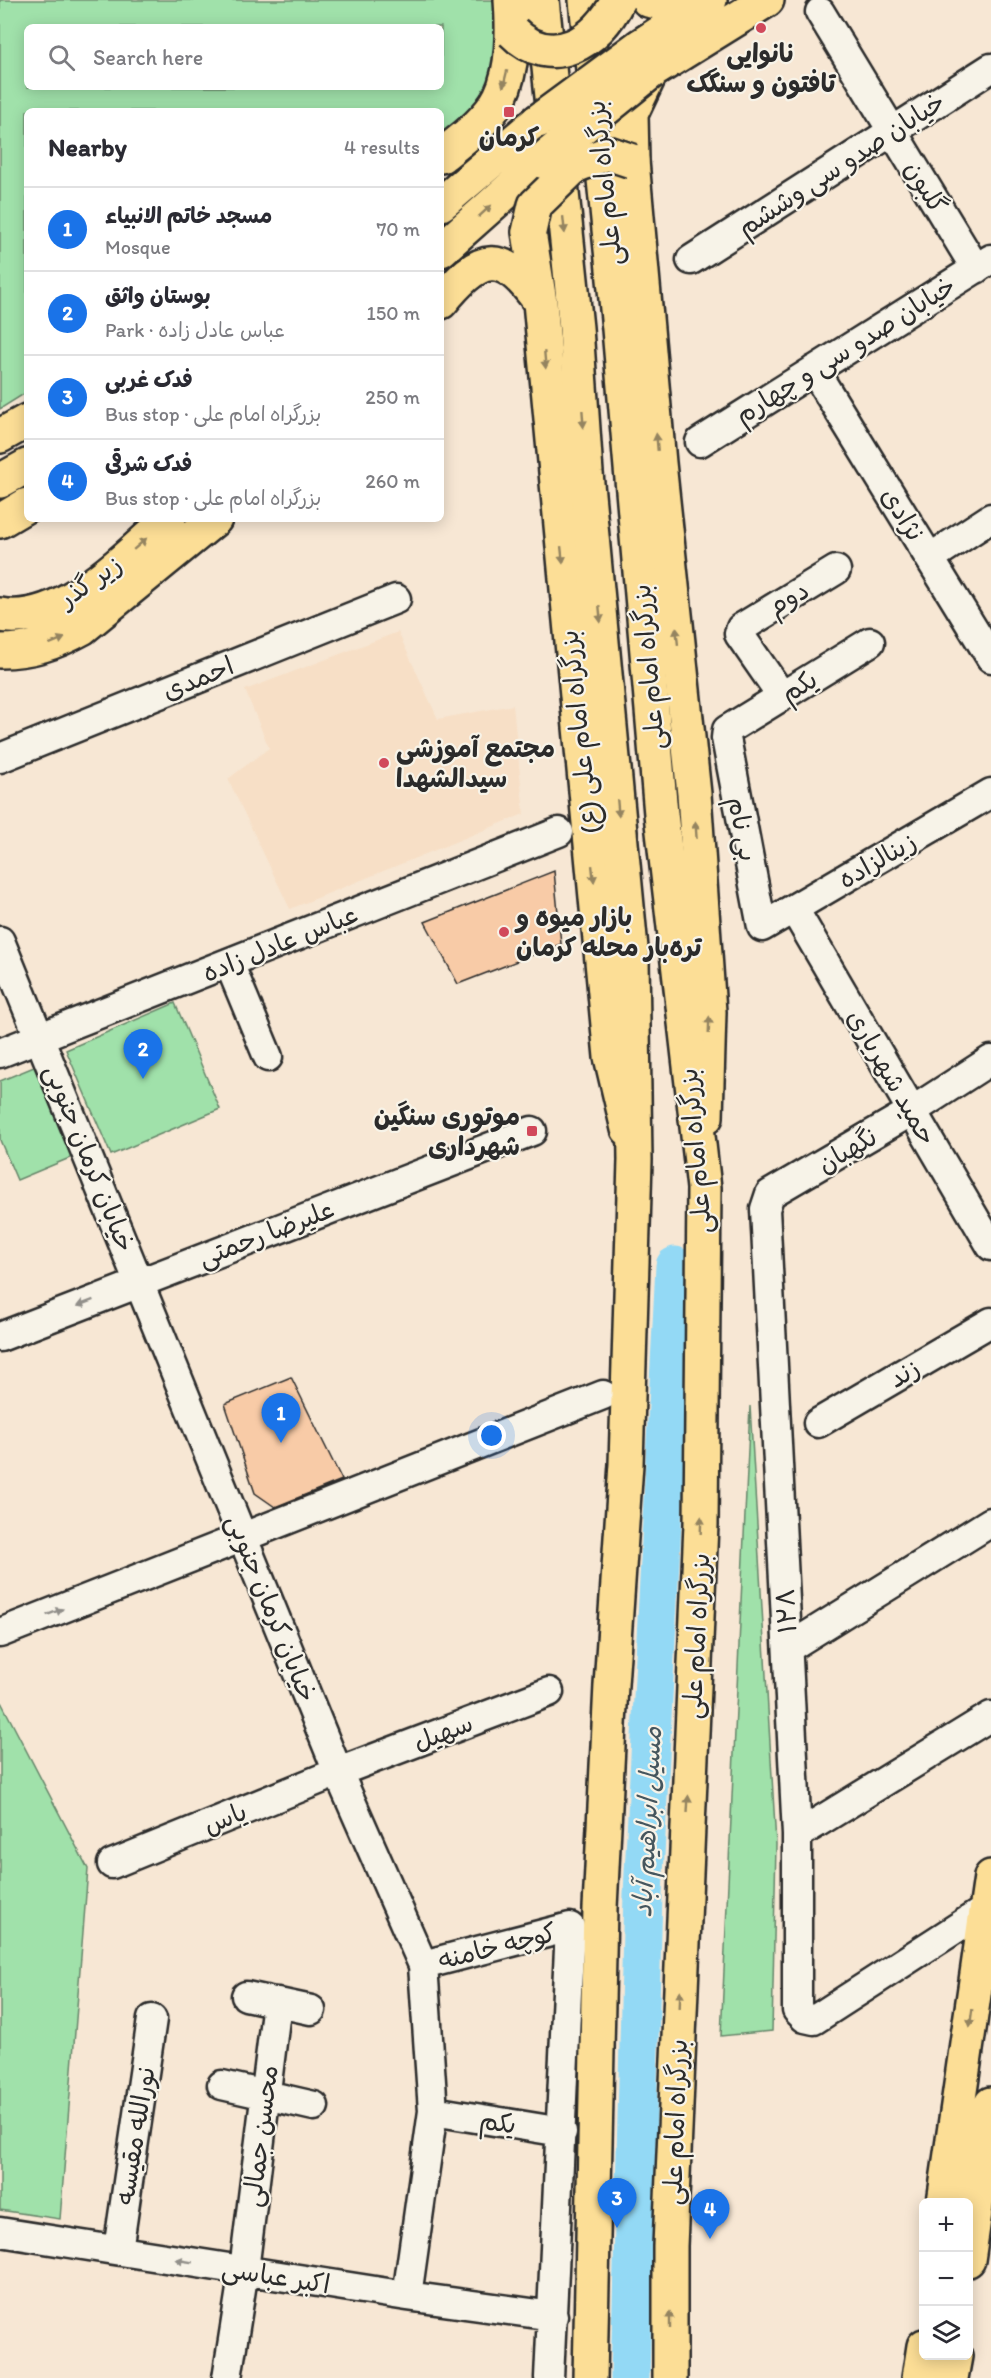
<!DOCTYPE html>
<html lang="en">
<head>
<meta charset="utf-8">
<style>
  body { margin:0; font-family:Itim,"Playpen Sans Arabic",sans-serif; background:#f2f2f3; color:#2b2b33 }
  .controls { position:absolute; right:18px; bottom:18px; display:grid; overflow:hidden; border-radius:9px; box-shadow:0 3px 15px #0003 }
  .controls button { width:54px; height:54px; display:grid; place-items:center; padding:0; border:0; border-bottom:2px solid #e1e1e2; background:#fff; color:#2b2b33; font:30px sans-serif }
  .you { position:absolute; left:492px; top:1436px; width:21px; height:21px; margin:-15px; border:4px solid #fff; border-radius:50%; background:#1a73e8; box-shadow:0 0 0 9px #1a73e833 }
  .badge { display:grid; place-items:center; width:39px; height:39px; border-radius:50%; background:#1a73e8; color:#fff; font-size:20px; font-weight:700 }
  .pin { position:absolute; translate:-50% -50px; filter:drop-shadow(0 2px 3px #0008) }
  .pin::after { content:''; position:absolute; top:32px; width:21px; height:18px; background:inherit; clip-path:polygon(0 0,100% 0,50% 100%) }
  .list { margin:0; padding:0; list-style:none }
  h2 { display:flex; justify-content:space-between; align-items:center; height:78px; margin:0; padding:0 24px; font-size:26px }
  h2 small { font-size:20px; font-weight:400; color:#7c7c81 }
  .list li { display:grid; grid-template-columns:39px 1fr auto; gap:18px; align-items:center; box-sizing:border-box; height:84px; padding:0 24px; border-top:2px solid #e1e1e2 }
  .list b { display:block; font-size:22px; white-space:nowrap }
  .list p { margin:0; font-size:20px; white-space:nowrap; color:#7c7c81 }
  .list em { font-size:20px; font-style:normal; color:#7c7c81 }
  .icon { flex:none; width:33px; height:33px; fill:none; stroke:currentColor; stroke-width:2; stroke-linecap:round; stroke-linejoin:round }
  .map { position:relative; flex:none; width:991px; height:2378px; overflow:hidden }
  .search { position:absolute; background:#fff; box-shadow:0 3px 15px #0003; left:24px; top:24px; width:420px; height:66px; display:flex; align-items:center; gap:15px; box-sizing:border-box; padding:0 21px; border-radius:9px; color:#7c7c81; font-size:22px }
  .panel { position:absolute; background:#fff; box-shadow:0 3px 15px #0003; left:24px; top:108px; width:420px; height:414px; border-radius:9px }
  .map>svg:first-child { display:block }
  .built { fill:#f7dfc6 }
  .green { fill:#a0e1aa; stroke:#66866a; stroke-width:1.5; fill-rule:evenodd }
  .lines { fill:none; stroke-linecap:round; stroke-linejoin:round }
  .river { stroke:#93d9f5; stroke-width:39 }
  .building { fill:#f8cba7; stroke:#2b2b2b; stroke-width:1.5 }
  .minor-casing { stroke:#2b2b2b; stroke-width:33 }
  .major-casing { stroke:#2b2b2b; stroke-width:38 }
  .highway-casing { stroke:#2b2b2b; stroke-width:38 }
  .minor { stroke:#f7f3e8; stroke-width:28 }
  .major { stroke:#fcde96; stroke-width:33 }
  .highway { stroke:#fcde96; stroke-width:33 }
  .major-bridge-casing { stroke:#2b2b2b; stroke-width:38; stroke-linecap:butt }
  .major-bridge { stroke:#fcde96; stroke-width:33 }
  .oneway { fill:#948460 }
  .oneway2 { fill:#918f8a }
  .poi-dot { fill:#d1495b; stroke:#f7f3e8; stroke-width:2 }
  .labels { text-anchor:middle; stroke-width:4.5; stroke-linejoin:round; paint-order:stroke }
  .poi-label { font-size:26px; font-weight:bold; fill:#2b2b2b; stroke:#f7f3e8 }
  .street-label { font-size:26px; fill:#2b2b2b; stroke:#f7f3e8 }
  .water-label { font-size:27px; font-style:italic; fill:#45565e; stroke:#f7f3e8 }
</style>
</head>
<body>
<div class="map">
<svg width="991" height="2378" viewBox="0 0 991 2378">
  <rect width="100%" height="100%" fill="#f7e7d4"/>
  <filter id="ink" filterUnits="userSpaceOnUse"><feTurbulence type="fractalNoise" baseFrequency=".0167" numOctaves="2"/><feDisplacementMap in="SourceGraphic" scale="12" xChannelSelector="R" yChannelSelector="G"/><feConvolveMatrix kernelMatrix="1 2 1 2 8 2 1 2 1" color-interpolation-filters="sRGB"/></filter>
  <g filter="url(#ink)">
    <!-- built -->
    <path class="built" d="M398,632L438,719L513,705L524,814L290,909L228,779L269,748L245,690Z"/>
    <!-- green -->
    <path class="green" d="M0,0H501C502,23 499,63 489,83C480,103 457,121 441,135V111H27V392L0,409ZM27,27H441V87H27Z
      M175,1003L220,1109L111,1155L66,1050Z
      M34,1067L72,1157L17,1180L0,1140V1081Z
      M750,1406L776,1844L772,2031L721,2036Z
      M0,1700L88,1869L60,2219L0,2210Z"/>
    <g class="lines">
      <!-- river -->
      <path class="river" d="M630,2378L643,1894L675,1266"/>
    </g>
    <!-- building -->
    <path class="building" d="M554,871L561,944L458,984L425,922Z
      M291,1377L342,1480L275,1507L255,1493L225,1404Z"/>
    <g class="lines">
      <!-- minor casing -->
      <g class="minor-casing">
        <path id="minor" d="M820,12L976,269
          M691,260L991,68
          M814,370L991,658
          M700,442L991,259
          M930,558L991,518
          M870,642L727,730L726,738L762,927L991,793
          M782,696L739,634L741,628L836,570
          M0,758L396,599
          M794,909L991,1246
          M0,941L338,1772L423,1965L433,2111L407,2296
          M229,963L268,1057
          M0,1053L559,832
          M0,1337L532,1131
          M818,1423L991,1322
          M0,1633L603,1395
          M788,1648L991,1522
          M797,1835L991,1716
          M112,1864L338,1772L549,1692
          M986,1909L814,2020L805,2018L797,2010V1835L765,1209L770,1194L912,1111L991,1060
          M423,1965L570,1927L549,2378
          M246,1996L311,2010
          M222,2085L314,2106
          M433,2111L562,2132
          M0,2232L407,2296L553,2316
          M118,2250L152,2019
          M227,2378L244,2270L277,2002"/>
      </g>
      <!-- major casing -->
      <g class="major-casing">
        <path id="major" d="M648,0L662,3L696,0
          M640,46L710,0
          M441,156C461,140 488,121 500,97C514,68 513,30 511,0
          M441,204L538,121
          M529,232L540,302L611,1057L628,1129
          M441,250L541,161
          M441,302C481,253 502,249 540,302
          M0,436L27,421
          M0,481L27,466
          M0,521L27,505
          M0,615C62,626 126,557 169,519
          M0,651C31,651 55,643 82,628L215,519
          M706,1117L709,1012L694,794L659,463L632,161L631,114L651,72L767,0
          M944,2202L991,1877
          M968,2260L991,2104
          M919,2378L924,2346
          M951,2378L955,2356"/>
      </g>
      <!-- highway casing -->
      <g class="highway-casing">
        <path id="highway" d="M542,0L576,328L586,473L632,959L635,1160L626,1464L611,1685L600,1908L590,2378
          M586,0L619,329L661,814L704,1188L701,1524L670,2246V2378"/>
      </g>
      <!-- minor -->
      <use href="#minor" class="minor"/>
      <!-- major -->
      <use href="#major" class="major"/>
      <!-- highway -->
      <use href="#highway" class="highway"/>
      <!-- major-bridge casing -->
      <g class="major-bridge-casing">
        <path id="major-bridge" d="M513,32C551,71 598,42 618,0
          M538,121L640,46
          M541,161L651,72
          M529,232L535,205L575,166L608,153L632,161"/>
      </g>
      <!-- major-bridge -->
      <use href="#major-bridge" class="major-bridge"/>
    </g>
    <!-- one-way arrows -->
    <defs><path id="oneway-solid" d="M-6-.8H1V-3.2L6.5 0L1 3.2V.8H-6Z" transform="scale(1.5)"/></defs>
    <g class="oneway">
      <use href="#oneway-solid" transform="translate(505 79) rotate(104)"/>
      <use href="#oneway-solid" transform="translate(485 211) rotate(-42)"/>
      <use href="#oneway-solid" transform="translate(564 225) rotate(84)"/>
      <use href="#oneway-solid" transform="translate(545 360) rotate(85)"/>
      <use href="#oneway-solid" transform="translate(583 419) rotate(86)"/>
      <use href="#oneway-solid" transform="translate(657 442) rotate(-95)"/>
      <use href="#oneway-solid" transform="translate(140 544) rotate(-41)"/>
      <use href="#oneway-solid" transform="translate(562 555) rotate(84)"/>
      <use href="#oneway-solid" transform="translate(600 614) rotate(85)"/>
      <use href="#oneway-solid" transform="translate(677 636) rotate(-96)"/>
      <use href="#oneway-solid" transform="translate(57 641) rotate(-22)"/>
      <use href="#oneway-solid" transform="translate(618 808) rotate(85)"/>
      <use href="#oneway-solid" transform="translate(696 830) rotate(-94)"/>
      <use href="#oneway-solid" transform="translate(593 874) rotate(84)"/>
      <use href="#oneway-solid" transform="translate(709 1025) rotate(-88)"/>
      <use href="#oneway-solid" transform="translate(701 1525) rotate(-88)"/>
      <use href="#oneway-solid" transform="translate(688 1804) rotate(-87)"/>
      <use href="#oneway-solid" transform="translate(680 1999) rotate(-88)"/>
      <use href="#oneway-solid" transform="translate(971 2018) rotate(98)"/>
      <use href="#oneway-solid" transform="translate(670 2320) rotate(-90)"/>
    </g>
    <g class="oneway2">
      <use href="#oneway-solid" transform="translate(85 1303) rotate(159)"/>
      <use href="#oneway-solid" transform="translate(55 1612) rotate(-21)"/>
      <use href="#oneway-solid" transform="translate(184 2261) rotate(-171)"/>
    </g>
  </g>
  <!-- markers -->
  <g class="poi-dot">
    <circle cx="761" cy="28" r="6"/>
    <rect x="503" y="106" width="12" height="12" rx="3"/>
    <circle cx="384" cy="763" r="6"/>
    <circle cx="504" cy="932" r="6"/>
    <rect x="526" y="1125" width="12" height="12" rx="3"/>
  </g>
  <g class="labels">
    <!-- poi labels -->
    <g class="poi-label">
      <text x="761" y="62">نانوایی<tspan x="761" dy="30">تافتون و سنگک</tspan></text>
      <text x="509" y="146">کرمان</text>
      <text x="396" y="757" text-anchor="start">مجتمع آموزشی<tspan x="396" dy="30">سیدالشهدا</tspan></text>
      <text x="516" y="926" text-anchor="start">بازار میوه و<tspan x="516" dy="30">تره‌بار محله کرمان</tspan></text>
      <text x="520" y="1125" text-anchor="end">موتوری سنگین<tspan x="520" dy="30">شهرداری</tspan></text>
    </g>
    <!-- street labels -->
    <g class="street-label">
      <text transform="translate(841 164) rotate(-33)" y="9">خیابان صدو سی وششم</text>
      <text transform="translate(604 183) rotate(-96)" y="9">بزرگراه امام علی</text>
      <text transform="translate(926 187) rotate(59)" y="9">گلبون</text>
      <text transform="translate(845 350) rotate(-32)" y="9">خیابان صدو سی و چهارم</text>
      <text transform="translate(903 514) rotate(58)" y="9">نژادی</text>
      <text transform="translate(90 581) rotate(-35)" y="9">زیر گذر</text>
      <text transform="translate(788 598) rotate(-30)" y="9">دوم</text>
      <text transform="translate(648 667) rotate(-95)" y="9">بزرگراه امام علی</text>
      <text transform="translate(198 678) rotate(-22)" y="9">احمدی</text>
      <text transform="translate(799 686) rotate(-31)" y="9">یکم</text>
      <text transform="translate(579 732) rotate(-96)" y="9">بزرگراه امام علی (ع)</text>
      <text transform="translate(743 829) rotate(79)" y="9">بی نام</text>
      <text transform="translate(877 860) rotate(-30)" y="9">زینالزاده</text>
      <text transform="translate(280 943) rotate(-22)" y="9">عباس عادل زاده</text>
      <text transform="translate(892 1077) rotate(60)" y="9">حمید شهریاری</text>
      <text transform="translate(847 1150) rotate(-30)" y="9">نگهبان</text>
      <text transform="translate(695 1151) rotate(-95)" y="9">بزرگراه امام علی</text>
      <text transform="translate(90 1158) rotate(68)" y="9">خیابان کرمان جنوبی</text>
      <text transform="translate(266 1233) rotate(-21)" y="9">علیرضا رحمتی</text>
      <text transform="translate(904 1373) rotate(-30)" y="9">زند</text>
      <text transform="translate(272 1608) rotate(68)" y="9">خیابان کرمان جنوبی</text>
      <text transform="translate(786 1611) rotate(-93)" y="9">۱۲۸</text>
      <text transform="translate(696 1636) rotate(-87)" y="9">بزرگراه امام علی</text>
      <text transform="translate(443 1732) rotate(-21)" y="9">سهیل</text>
      <text transform="translate(225 1818) rotate(-22)" y="9">یاس</text>
      <text transform="translate(497 1946) rotate(-14)" y="9">کوچه خامنه</text>
      <text transform="translate(498 2122) rotate(9)" y="9">یکم</text>
      <text transform="translate(675 2122) rotate(-88)" y="9">بزرگراه امام علی</text>
      <text transform="translate(135 2135) rotate(-81)" y="9">نورالله مقیسه</text>
      <text transform="translate(260 2136) rotate(-83)" y="9">محسن جمالی</text>
      <text transform="translate(276 2276) rotate(9)" y="9">اکبر عباسی</text>
    </g>
    <!-- water labels -->
    <g class="water-label">
      <text transform="translate(647 1822) rotate(-87)" y="9">مسیل ابراهیم آباد</text>
    </g>
  </g>
</svg>
<div class="controls">
<button>+</button>
<button>−</button>
<button><svg class="icon" aria-label="layers" viewBox="0 0 24 24"><path d="M12 4l9 5-9 5-9-5zM3 14l9 5 9-5"/></svg></button>
</div>
<div class="you"></div>
<div class="pin badge" style="left:281px;top:1443px">1</div>
<div class="pin badge" style="left:143px;top:1079px">2</div>
<div class="pin badge" style="left:617px;top:2228px">3</div>
<div class="pin badge" style="left:710px;top:2239px">4</div>
<div class="search"><svg class="icon" aria-label="search" viewBox="0 0 24 24"><circle cx="10" cy="10" r="6"/><path d="M15 15l6 6"/></svg>Search here</div>
<section class="panel">
<h2>Nearby<small>4 results</small></h2>
<ul class="list">
<li><span class="badge">1</span><div><b>مسجد خاتم الانبیاء</b><p>Mosque</p></div><em>70 m</em></li>
<li><span class="badge">2</span><div><b>بوستان واثق</b><p>Park · عباس عادل زاده</p></div><em>150 m</em></li>
<li><span class="badge">3</span><div><b>فدک غربی</b><p>Bus stop · بزرگراه امام علی</p></div><em>250 m</em></li>
<li><span class="badge">4</span><div><b>فدک شرقی</b><p>Bus stop · بزرگراه امام علی</p></div><em>260 m</em></li>
</ul>
</section>
</div>
</body>
</html>
